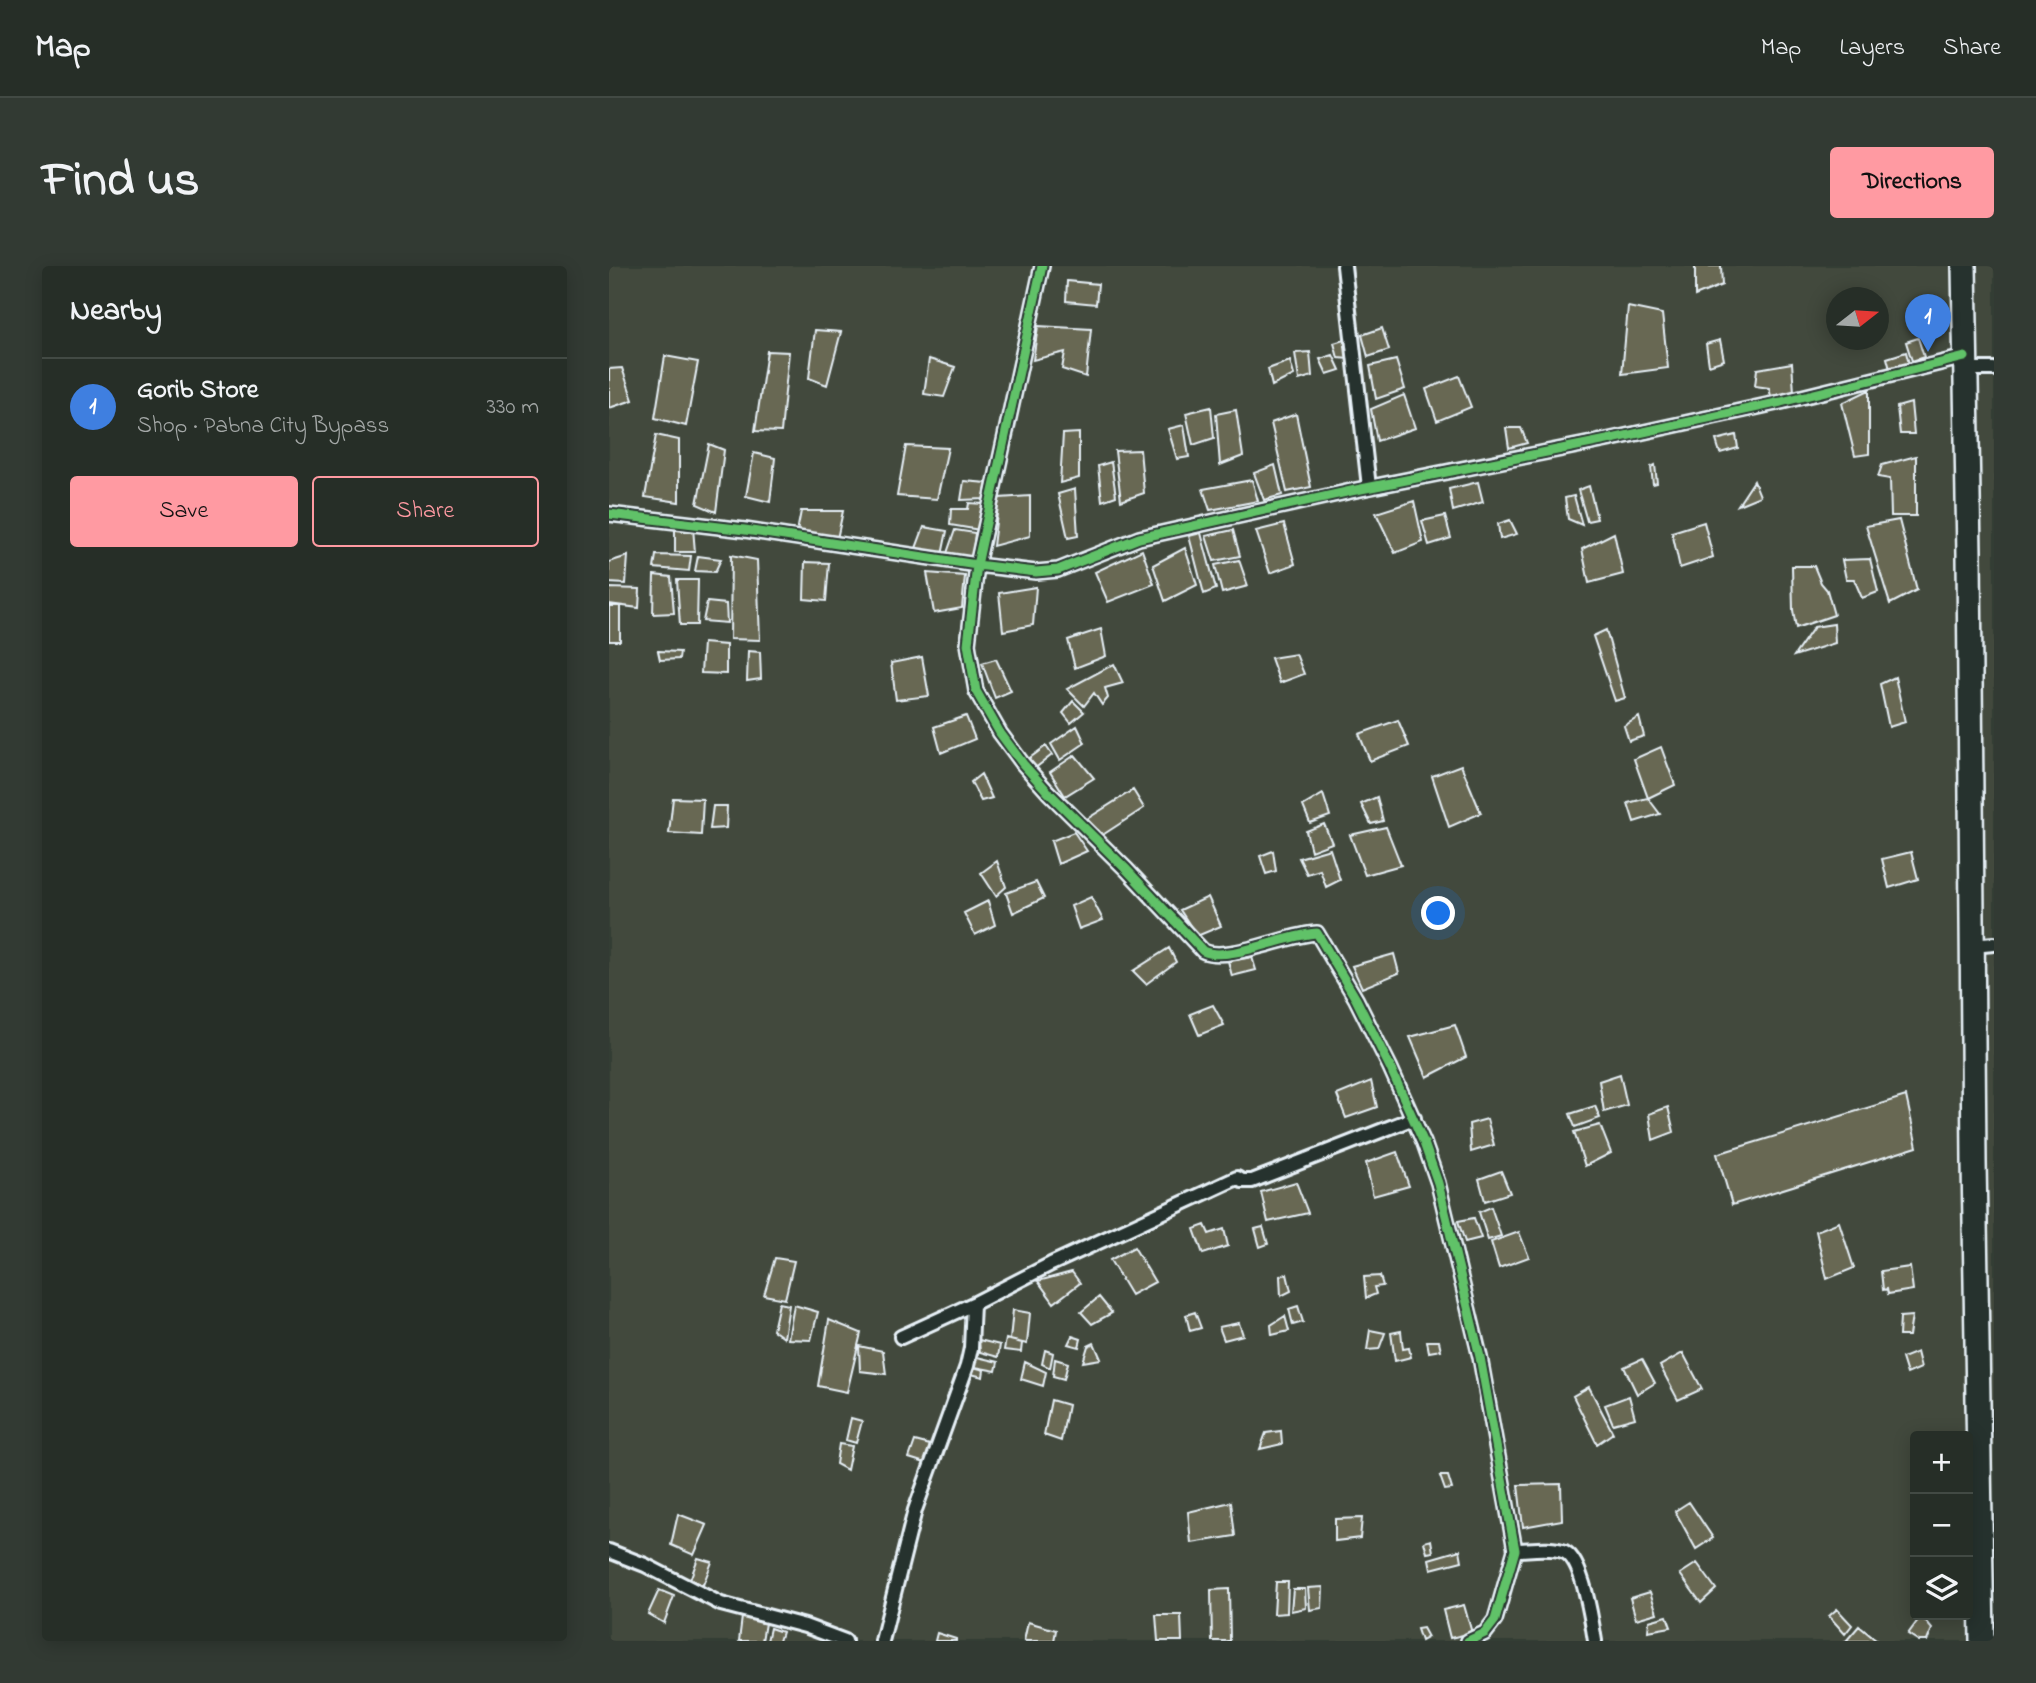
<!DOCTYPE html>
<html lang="en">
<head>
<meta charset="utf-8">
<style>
  body { margin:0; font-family:"Indie Flower",sans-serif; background:#323a33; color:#f1f3f6 }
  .controls { position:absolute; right:21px; bottom:21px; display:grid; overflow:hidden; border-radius:7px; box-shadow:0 4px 18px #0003 }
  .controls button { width:63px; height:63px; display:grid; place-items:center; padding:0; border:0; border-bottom:2px solid #424a44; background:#262e27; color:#f1f3f6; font:35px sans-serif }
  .compass { position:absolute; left:1217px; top:21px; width:63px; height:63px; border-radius:50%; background:#262e27; box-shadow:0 4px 18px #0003; rotate:73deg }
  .you { position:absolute; left:830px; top:648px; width:24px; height:24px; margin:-18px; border:5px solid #fff; border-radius:50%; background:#1a73e8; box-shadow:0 0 0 10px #1a73e833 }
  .badge { display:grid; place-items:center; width:46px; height:46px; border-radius:50%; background:#ff9aa2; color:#fff; font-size:23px; font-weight:700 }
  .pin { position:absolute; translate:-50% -58px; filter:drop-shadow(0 2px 4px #0008) }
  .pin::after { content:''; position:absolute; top:37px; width:24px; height:21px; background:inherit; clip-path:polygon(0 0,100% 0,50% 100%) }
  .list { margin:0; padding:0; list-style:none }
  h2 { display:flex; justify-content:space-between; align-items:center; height:91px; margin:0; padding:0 28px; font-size:30px }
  h2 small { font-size:23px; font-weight:400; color:#a4a8a7 }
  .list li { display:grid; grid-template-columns:46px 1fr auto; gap:21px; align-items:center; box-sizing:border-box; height:98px; padding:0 28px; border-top:2px solid #424a44 }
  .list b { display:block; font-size:26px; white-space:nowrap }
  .list p { margin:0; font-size:23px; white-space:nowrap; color:#a4a8a7 }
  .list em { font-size:23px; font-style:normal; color:#a4a8a7 }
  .actions { display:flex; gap:14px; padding:21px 28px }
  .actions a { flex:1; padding:16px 0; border:2px solid #ff9aa2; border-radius:7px; text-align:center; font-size:24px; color:#ff9aa2 }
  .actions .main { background:#ff9aa2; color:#111 }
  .icon { flex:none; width:38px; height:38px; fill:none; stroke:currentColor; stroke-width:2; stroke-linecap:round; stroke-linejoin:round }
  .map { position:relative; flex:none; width:1385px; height:1375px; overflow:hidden; border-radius:7px }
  header { display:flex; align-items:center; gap:42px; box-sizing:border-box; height:98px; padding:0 35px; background:#262e27; border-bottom:2px solid #424a44 }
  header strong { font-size:33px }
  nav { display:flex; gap:38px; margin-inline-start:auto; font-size:24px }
  .intro { display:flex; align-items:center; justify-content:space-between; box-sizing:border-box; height:168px; padding:0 42px }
  h1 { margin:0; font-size:49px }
  .button { padding:18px 32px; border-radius:7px; background:#ff9aa2; color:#111; font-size:24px; font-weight:700 }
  main { display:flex; gap:42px; padding:0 42px }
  aside { flex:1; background:#262e27; border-radius:7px; box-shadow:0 4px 18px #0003 }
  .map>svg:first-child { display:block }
  .built { fill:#434a3d; fill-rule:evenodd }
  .building { fill:#686752; stroke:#e8f1f8; stroke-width:2 }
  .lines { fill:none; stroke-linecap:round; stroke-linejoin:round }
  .street-casing { stroke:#e8f1f8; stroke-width:18 }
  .highway-casing { stroke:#e8f1f8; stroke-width:28 }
  .street { stroke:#26332d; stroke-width:12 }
  .highway { stroke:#26332d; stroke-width:23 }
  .cycleway-casing { stroke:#26332d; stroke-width:13 }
  .cycleway { stroke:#61c268; stroke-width:9 }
</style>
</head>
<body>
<header>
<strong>Map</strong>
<nav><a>Map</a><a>Layers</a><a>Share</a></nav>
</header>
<div class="intro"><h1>Find us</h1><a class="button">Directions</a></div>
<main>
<aside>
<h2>Nearby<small></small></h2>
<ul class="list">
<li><span class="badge" style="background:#3f7fe0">1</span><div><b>Gorib Store</b><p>Shop · Pabna City Bypass</p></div><em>330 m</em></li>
</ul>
<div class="actions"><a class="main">Save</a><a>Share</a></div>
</aside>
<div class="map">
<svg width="1385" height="1375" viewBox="0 0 1385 1375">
  <rect width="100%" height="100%" fill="#333d34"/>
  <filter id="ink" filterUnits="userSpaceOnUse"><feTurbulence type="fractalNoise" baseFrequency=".0143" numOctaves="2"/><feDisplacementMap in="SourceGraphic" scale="14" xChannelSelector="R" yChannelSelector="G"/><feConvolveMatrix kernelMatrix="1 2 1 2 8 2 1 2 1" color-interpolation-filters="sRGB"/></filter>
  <g filter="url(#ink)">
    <!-- built -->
    <path class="built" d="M0,0H1385V1375H0ZM1227,32H1269V74H1227ZM1306,1170H1359V1349H1306Z"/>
    <!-- building -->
    <path class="building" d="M1086,0H1112L1113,19L1086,30Z
      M458,15L489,18L487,38L457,35Z
      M1019,41L1053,48L1059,102L1013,108Z
      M429,60L482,63L477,111L453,103L456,86L424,94Z
      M773,62L780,84L759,91L753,69Z
      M206,64L232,66L218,119L200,112Z
      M1309,72L1315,91L1303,95L1297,76Z
      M738,73L740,93L729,92L725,77Z
      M1111,74L1115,94L1100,99L1097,78Z
      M158,85L180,86L172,166L146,165Z
      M701,86L703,110L690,114L686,87Z
      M1297,86L1301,102L1282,107L1278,92Z
      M724,89L731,104L718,108L711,93Z
      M56,90L89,96L77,160L46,152Z
      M320,93L346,101L335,131L315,128Z
      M787,94L796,123L767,133L761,100Z
      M681,95L685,109L663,120L659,103Z
      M1183,97L1185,126L1162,130L1160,122L1146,120L1148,103Z
      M13,102L24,134L0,142V103Z
      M850,110L862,141L828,155L817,123Z
      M1260,124V188L1246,190L1233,137Z
      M795,129L806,162L768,175L762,143Z
      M1302,137L1305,168H1291L1288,141Z
      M602,141L605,172L584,179L577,147Z
      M627,144L634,190L611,199L607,148Z
      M687,148L702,221L678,226L662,157Z
      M575,159L580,191L568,193L559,163Z
      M897,162H912L918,177L900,182Z
      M470,167V212L451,217L454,168Z
      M47,169L70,174V236L36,231Z
      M1127,169L1129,182L1111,187L1107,174Z
      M100,178L115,184L107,246L88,238Z
      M297,180L339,182L328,233L288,230Z
      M531,184L535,227L512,235L506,185Z
      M145,187L166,192L161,236L137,230Z
      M1307,190V250H1282L1281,213L1269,211L1273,199Z
      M502,196L507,230L493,235L489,200Z
      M666,199L673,229L655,234L645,207Z
      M1046,199L1048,217L1044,218L1042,201Z
      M643,214L649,235L601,244L594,223Z
      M355,215L378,217L375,233L352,234Z
      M1145,215L1151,230L1129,239Z
      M869,216L874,236L844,245L840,223Z
      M980,220L988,253L978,255L969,224Z
      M466,223L469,270L459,272L449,228Z
      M421,230V270L384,280L390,232Z
      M965,230L973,259L959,253L956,232Z
      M805,235L814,276L786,287L767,247Z
      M360,237L374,238L371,264L341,259L342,243H359Z
      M192,245H234L228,273L188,266Z
      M836,250L842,272L820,279L813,255Z
      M901,254L908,268L891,273L889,258Z
      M1290,254L1308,324L1281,338L1257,260Z
      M1095,256L1104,291L1071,302L1063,266Z
      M675,258L686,298L661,307L647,265Z
      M315,261L338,265L333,289L306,285Z
      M66,262H84L86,286H66Z
      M346,264L366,267L363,294L338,287Z
      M624,264L631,290L605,295L597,270Z
      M592,267L607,323L595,328L580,270Z
      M1005,267L1014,308L980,317L973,283Z
      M576,282L588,319L556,335L544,299Z
      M533,284L545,318L499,336L486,306Z
      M47,289L82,290L80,305L45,302Z
      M122,289L148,294L151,374L121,373Z
      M19,290L17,318L0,317V296Z
      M89,290L112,293L106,306L86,305Z
      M1261,293L1269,326L1253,332L1245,313H1237L1233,294Z
      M630,294L639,320L613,327L606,299Z
      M196,296L220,297L217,335L195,333Z
      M1183,300H1205L1212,317L1218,324L1225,349L1187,362L1184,344Z
      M318,307L356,310L353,342L325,347Z
      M45,309L62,311L65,347L44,348Z
      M68,314H89L88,359H71Z
      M427,321L424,359L394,365L390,327Z
      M0,322L31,323L30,342L0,338Z
      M98,336L117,338L118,357L94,355Z
      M0,340H11V375H0Z
      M1225,358L1226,377L1185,390L1205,361Z
      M492,363L497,390L466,402L459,374Z
      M997,364L1016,432L1006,435L984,370Z
      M94,377L117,379V408L92,407Z
      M49,385L71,386L70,393L51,394Z
      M139,385L151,386L152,413L138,415Z
      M687,388L695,408L671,417L662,392Z
      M313,391L320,430L287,434L282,397Z
      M387,393L402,425L386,432L373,397Z
      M505,398L514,417L496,422L499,432L493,439L485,427L475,440L458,423Z
      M1286,411L1296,456L1280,461L1271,418Z
      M464,435L475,446L462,457L454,447Z
      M357,450L366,473L332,487L325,461Z
      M1030,451L1035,470L1020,475L1015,460Z
      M789,454L800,480L761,495L750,468Z
      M468,460L476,477L451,494L442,478Z
      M437,480L443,489L425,503L418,494Z
      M1052,481L1066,519L1039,532L1025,493Z
      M466,489L485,512L456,530L441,506Z
      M852,499L872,547L840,561L823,510Z
      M372,508L383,532L372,535L362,516Z
      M524,524L535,542L492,570L478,553Z
      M714,528L721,550L701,557L694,540Z
      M768,531L774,555L762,558L752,538Z
      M64,532L94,533L92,569L60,567Z
      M1039,532L1051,548L1025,556L1019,537Z
      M104,540H118L117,562L101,563Z
      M715,558L723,577L702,585L697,565Z
      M777,561L792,599L756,609L741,569Z
      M465,566L478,585L449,598L442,575Z
      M721,583L731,614L717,621L711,604L698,608L690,592Z
      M664,585L667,605L657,608L651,590Z
      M1302,586L1309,613L1280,622L1273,593Z
      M388,595L397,621L387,630L372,607Z
      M427,616L435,632L404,647L397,627Z
      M482,631L494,654L470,663L462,640Z
      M599,631L612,660L588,670L571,644Z
      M379,635L386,659L366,669L355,647Z
      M560,682L567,696L537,718L524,705Z
      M785,688L790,707L753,722L743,700Z
      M643,691L647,704L623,710L619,695Z
      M604,739L615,759L590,769L581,748Z
      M846,759L857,791L818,811L801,771Z
      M1011,808L1018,839L995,846L990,815Z
      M762,815L768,841L737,852L728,829Z
      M1297,830L1308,881L1123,939L1108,888Z
      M986,840L991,852L966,861L961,848Z
      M1059,841L1065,866L1044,874L1040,848Z
      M878,853L885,879L862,886L860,858Z
      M991,859L1002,887L976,900L965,866Z
      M788,886L800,920L764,930L757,897Z
      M892,905L901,927L876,935L870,913Z
      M687,916L699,947L659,956L652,926Z
      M882,941L892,970L879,974L870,946Z
      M865,952L872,972L856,976L849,955Z
      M1230,956L1245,1002L1218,1013L1207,965Z
      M596,959L600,968L615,963L619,980L594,988L585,963Z
      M654,961L659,978L651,981L646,963Z
      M910,966L920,991L890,1002L882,976Z
      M525,981L546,1016L522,1029L501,994Z
      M166,992L185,995L176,1033L155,1029Z
      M1301,1001L1304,1024L1279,1028L1278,1023L1274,1024L1272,1005Z
      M463,1006L471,1017L445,1037L429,1015Z
      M678,1008L682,1025L672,1030L671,1010Z
      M771,1010L774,1020L765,1021L767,1028L757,1032L755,1011Z
      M490,1031L503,1047L483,1058L472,1046Z
      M170,1037L180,1039L175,1072L164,1064Z
      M185,1039L209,1046L202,1074L179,1073Z
      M689,1040L694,1056L684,1059L680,1043Z
      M404,1044L421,1047L418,1078L401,1074Z
      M586,1046L592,1062L581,1065L577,1049Z
      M676,1050L680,1065L663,1069L662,1059Z
      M1303,1050L1300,1070H1290L1291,1051Z
      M220,1054L252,1067L238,1126L209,1120Z
      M630,1057L634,1069L615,1074L610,1061Z
      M761,1064L776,1067L770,1083L758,1084Z
      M792,1065L794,1083L800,1082L802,1091L786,1095L782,1067Z
      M463,1070L472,1073L470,1081L459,1078Z
      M397,1073L413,1077L412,1086L395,1084Z
      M370,1074L391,1079L389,1091L371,1086Z
      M818,1075H830L832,1084L820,1086Z
      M485,1077L492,1093L474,1096L479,1080Z
      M250,1080L274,1085L277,1108L251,1105Z
      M436,1084L444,1087L441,1102L433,1098Z
      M1308,1086L1312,1102L1298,1108L1293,1092Z
      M1074,1087L1093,1123L1069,1134L1051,1100Z
      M364,1090L389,1096L387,1105L361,1100Z
      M446,1093L459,1097L455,1113L444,1110Z
      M1033,1093L1046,1117L1028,1128L1015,1101Z
      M416,1096L437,1106L434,1120L412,1113Z
      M361,1100L375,1104L374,1111L358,1107Z
      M980,1121L1004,1167L988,1178L964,1130Z
      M1020,1130L1026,1152L1004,1158L996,1139Z
      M442,1134L459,1139L452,1175L435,1169Z
      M242,1152L253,1155L247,1177L237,1174Z
      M672,1165L673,1178L651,1183L657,1167Z
      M306,1175L321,1179L316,1197L300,1192Z
      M230,1178L243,1180L238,1204L227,1198Z
      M831,1210H839L843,1223L836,1224Z
      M952,1218L953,1254L914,1261L909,1219Z
      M622,1236L626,1270L582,1277L579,1246Z
      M1080,1236L1104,1272L1087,1283L1066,1245Z
      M69,1248L98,1259L85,1289L62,1279Z
      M753,1252L751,1272L726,1275V1253Z
      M822,1274L824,1286L818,1287L815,1276Z
      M851,1284L853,1295L822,1303L820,1293Z
      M89,1292L103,1296L94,1319L81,1314Z
      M1088,1297L1107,1323L1092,1337L1071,1308Z
      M667,1316H679L678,1347L665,1348Z
      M714,1321L713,1342L701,1344L699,1322Z
      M620,1323L621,1375H603L602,1324Z
      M684,1323H696L697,1342L682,1345Z
      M50,1324L65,1330L55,1357L39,1348Z
      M1041,1326L1048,1347L1027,1353L1021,1332Z
      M855,1339L863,1367L841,1372L834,1344Z
      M1228,1343L1243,1359L1236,1368L1220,1350Z
      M547,1349H572L573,1375H549Z
      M1058,1350L1062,1361L1039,1365L1040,1355Z
      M1312,1350L1323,1363L1318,1375H1310L1299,1368Z
      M133,1351L156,1357L153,1375H130Z
      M419,1356L447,1364L445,1375H415Z
      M1250,1360L1268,1375H1237Z
      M161,1362L173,1366L170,1375H158Z
      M814,1362L819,1371L812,1375L808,1363Z
      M328,1367L347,1373V1375H326Z"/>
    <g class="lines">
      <!-- street casing -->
      <g class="street-casing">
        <path id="street" d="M433,0L368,299L359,378L367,425L391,467L414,498L439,526L518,604L594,685C618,697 679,668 708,667L747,733L781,801L815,877L829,917L871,1091L906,1284L886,1354L876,1367L859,1375
          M735,0L760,221
          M1356,103H1385
          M0,248L136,264L368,299L427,306L449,304L530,272L742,225L998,174L1172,136L1356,91
          M1363,680L1385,678
          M292,1071L364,1038L442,998L628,912L633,915H643L805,852
          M906,1284C920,1284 943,1280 956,1286C974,1295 983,1356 986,1375
          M0,1285L36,1299L112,1338L196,1360L236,1375
          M273,1375L306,1244L358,1100L362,1082L364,1038"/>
      </g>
      <!-- highway casing -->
      <g class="highway-casing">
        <path id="highway" d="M1355,0L1360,288L1365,896L1373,1375"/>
      </g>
      <!-- street -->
      <use href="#street" class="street"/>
      <!-- highway -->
      <use href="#highway" class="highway"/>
      <!-- cycleway casing -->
      <g class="cycleway-casing">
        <path id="cycleway" d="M433,0L368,299L359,378L367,425L391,467L414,498L439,526L518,604L594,685C618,697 679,668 708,667L747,733L781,801L815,877L829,917L871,1091L906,1284L886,1354L876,1367L859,1375
          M0,248L136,264L368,299L427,306L449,304L530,272L742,225L998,174L1172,136L1356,91"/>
      </g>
      <!-- cycleway -->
      <use href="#cycleway" class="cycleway"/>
    </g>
  </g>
</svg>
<div class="controls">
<button>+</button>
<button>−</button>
<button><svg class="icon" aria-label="layers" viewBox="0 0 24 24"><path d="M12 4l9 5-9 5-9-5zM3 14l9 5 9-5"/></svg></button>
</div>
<svg class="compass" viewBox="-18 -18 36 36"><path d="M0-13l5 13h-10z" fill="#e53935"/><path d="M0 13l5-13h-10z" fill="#a4a8a7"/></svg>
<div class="you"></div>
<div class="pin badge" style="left:1319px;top:86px;background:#3f7fe0">1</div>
</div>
</main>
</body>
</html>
